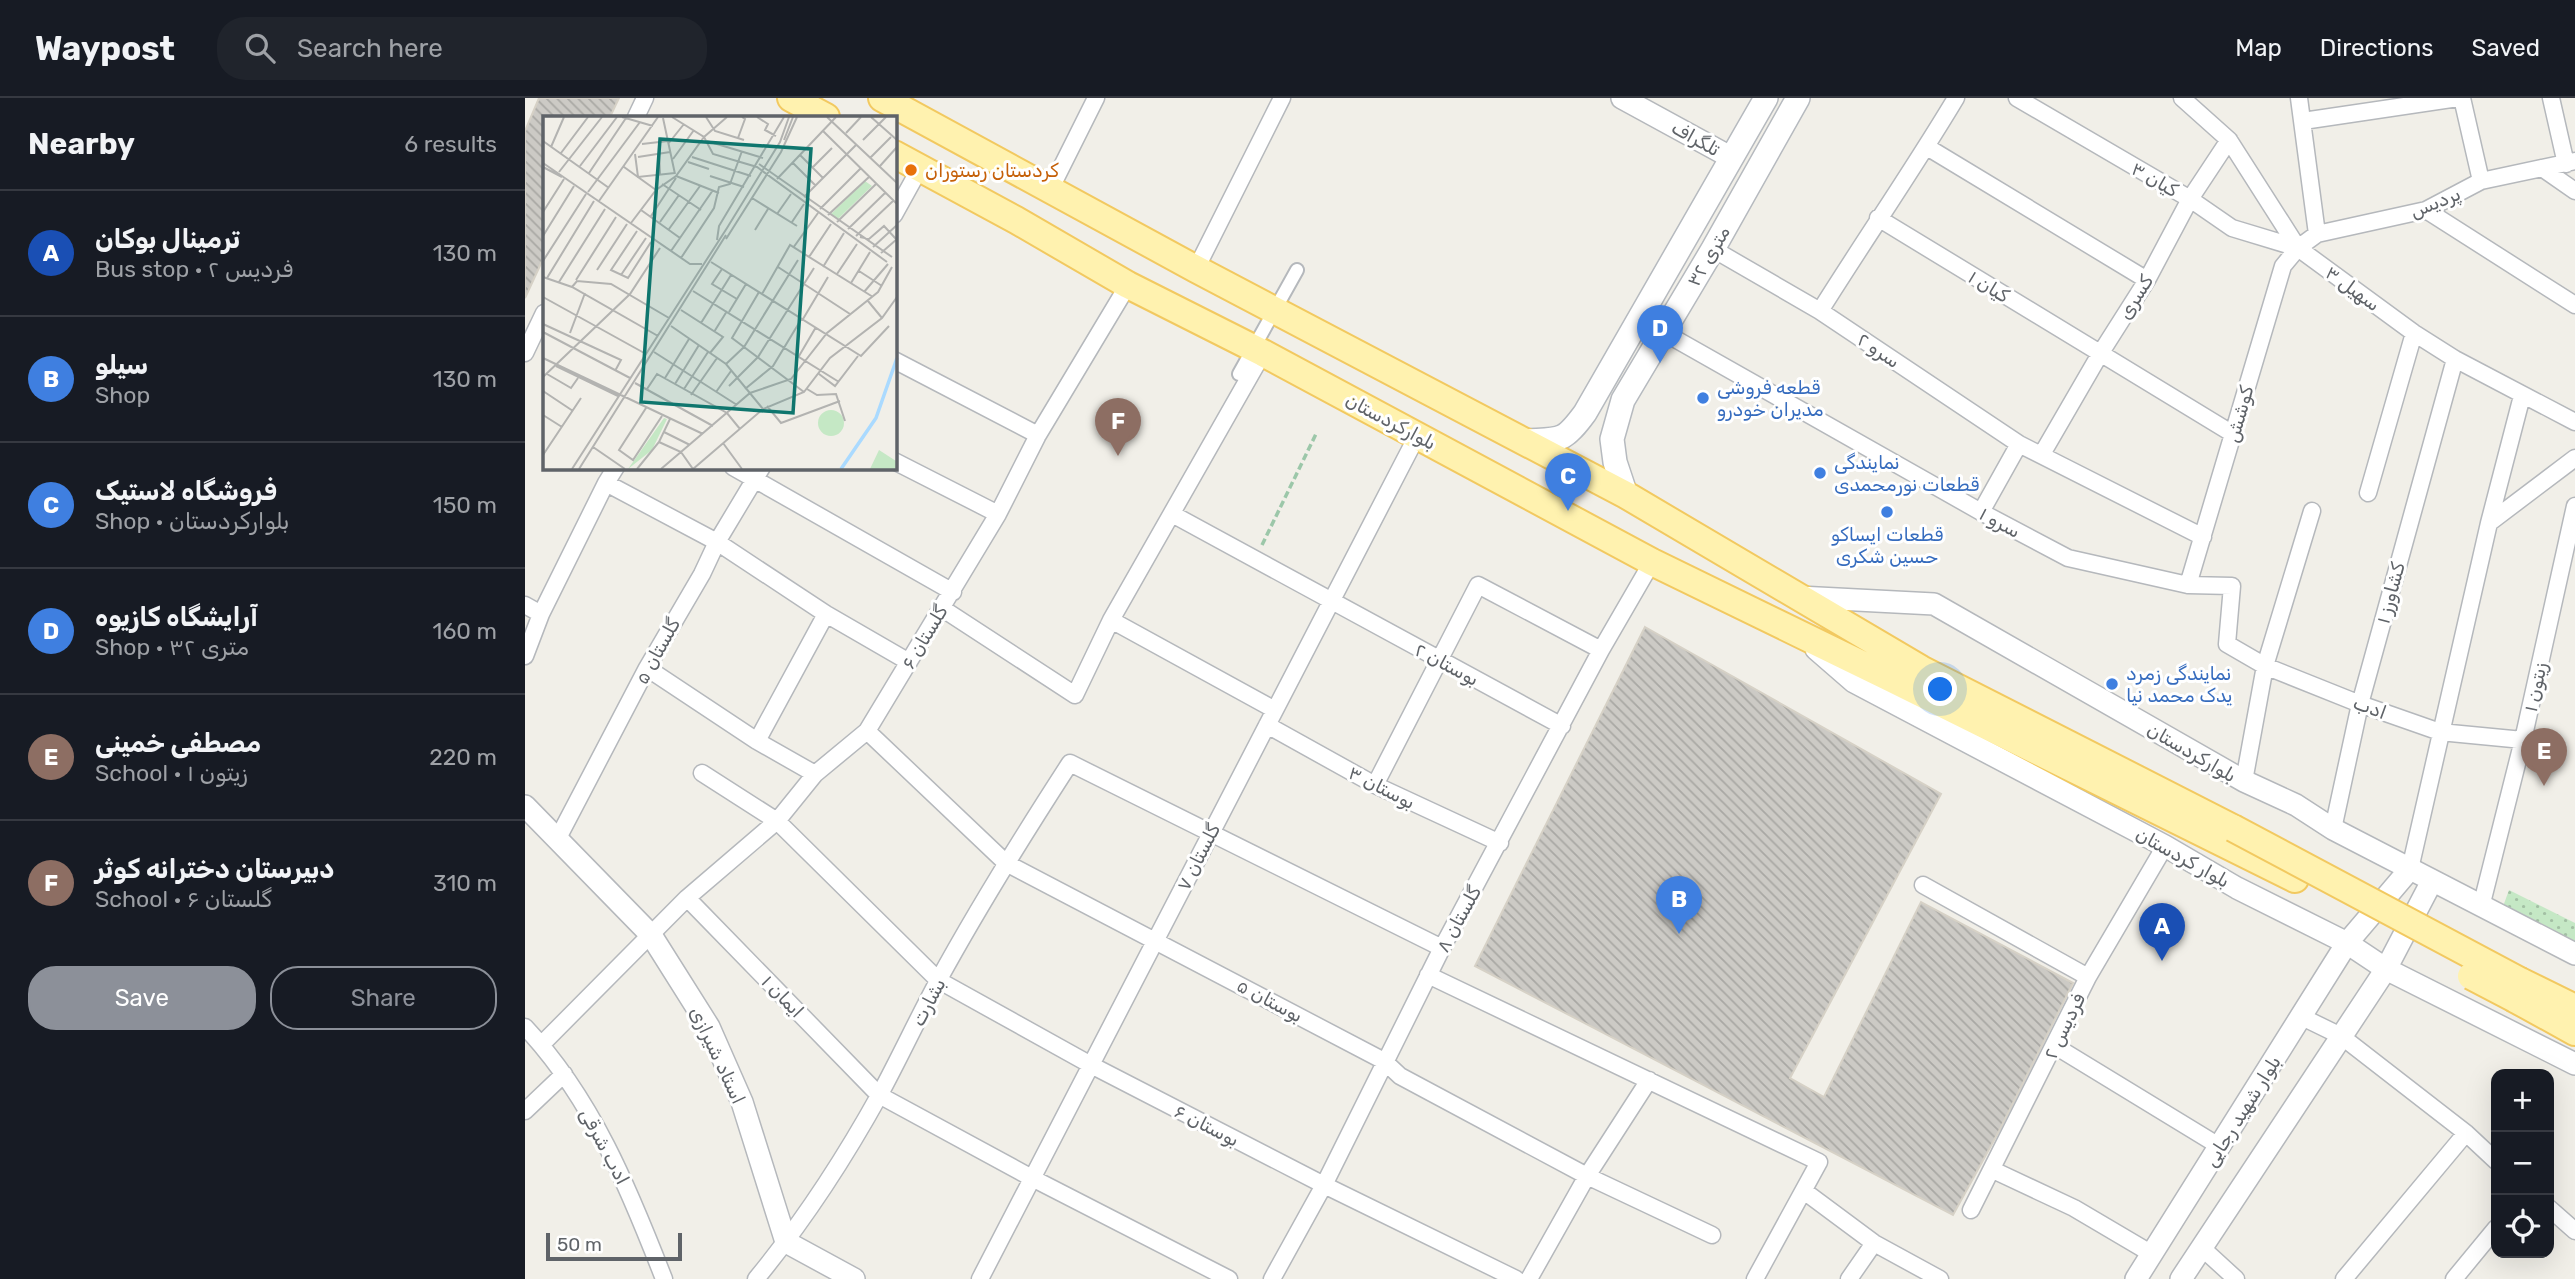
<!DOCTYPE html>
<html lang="en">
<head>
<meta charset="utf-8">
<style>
  body { margin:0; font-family:Rubik,Cairo,sans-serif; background:#20242c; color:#f1f3f6 }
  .controls { position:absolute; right:21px; bottom:21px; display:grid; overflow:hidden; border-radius:14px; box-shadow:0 7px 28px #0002 }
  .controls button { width:63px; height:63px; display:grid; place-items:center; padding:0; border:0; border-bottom:2px solid #363941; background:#171b24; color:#f1f3f6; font:35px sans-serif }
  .scale { position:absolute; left:21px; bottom:18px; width:136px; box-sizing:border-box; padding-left:7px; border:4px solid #5f6368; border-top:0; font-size:19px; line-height:24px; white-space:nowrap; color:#5f6368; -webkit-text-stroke:5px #fff; paint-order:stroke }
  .you { position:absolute; left:1416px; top:592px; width:24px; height:24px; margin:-18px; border:5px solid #fff; border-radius:50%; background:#1a73e8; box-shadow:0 0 0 10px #1a73e833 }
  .badge { display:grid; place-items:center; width:46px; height:46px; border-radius:50%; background:#8c9099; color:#fff; font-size:23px; font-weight:700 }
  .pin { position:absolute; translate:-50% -58px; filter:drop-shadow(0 2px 4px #0008) }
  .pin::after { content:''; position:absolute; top:37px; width:24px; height:21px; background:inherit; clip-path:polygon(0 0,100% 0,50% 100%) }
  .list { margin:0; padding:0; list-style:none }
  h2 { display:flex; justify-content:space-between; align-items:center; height:91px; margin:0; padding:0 28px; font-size:30px }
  h2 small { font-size:23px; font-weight:400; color:#9ea1a6 }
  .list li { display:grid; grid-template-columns:46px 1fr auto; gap:21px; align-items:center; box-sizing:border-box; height:126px; padding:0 28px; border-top:2px solid #363941 }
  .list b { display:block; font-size:26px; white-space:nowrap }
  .list p { margin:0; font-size:23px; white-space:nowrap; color:#9ea1a6 }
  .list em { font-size:23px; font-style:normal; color:#9ea1a6 }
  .actions { display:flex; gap:14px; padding:21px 28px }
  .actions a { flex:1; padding:16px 0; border:2px solid #8c9099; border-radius:28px; text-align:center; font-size:24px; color:#8c9099 }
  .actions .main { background:#8c9099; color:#fff }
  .icon { flex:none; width:38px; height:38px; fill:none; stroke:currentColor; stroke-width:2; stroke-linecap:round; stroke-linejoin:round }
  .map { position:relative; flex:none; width:2050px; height:1181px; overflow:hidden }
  header { display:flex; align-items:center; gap:42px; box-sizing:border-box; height:98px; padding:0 35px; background:#171b24; border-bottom:2px solid #363941 }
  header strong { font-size:33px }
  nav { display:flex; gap:38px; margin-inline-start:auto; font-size:24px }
  .search { width:490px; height:63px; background:#20242c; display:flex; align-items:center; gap:18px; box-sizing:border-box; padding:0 24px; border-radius:28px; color:#9ea1a6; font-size:26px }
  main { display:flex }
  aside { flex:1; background:#171b24 }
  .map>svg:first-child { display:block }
  .park { fill:url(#park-dots) }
  .building { fill:url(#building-back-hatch); stroke:#d6d1c6; stroke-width:2 }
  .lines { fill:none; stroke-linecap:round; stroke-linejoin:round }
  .pedestrian-casing { stroke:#b5b8bc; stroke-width:16 }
  .minor-casing { stroke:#b5b8bc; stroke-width:19 }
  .tertiary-casing { stroke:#b5b8bc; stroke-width:24 }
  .secondary-casing { stroke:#b6babf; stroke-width:26 }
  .primary-casing { stroke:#f2c960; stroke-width:30 }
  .path { stroke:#9cc7a9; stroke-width:3.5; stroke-dasharray:7 3.5; stroke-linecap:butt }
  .pedestrian { stroke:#fff; stroke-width:12 }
  .minor { stroke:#fff; stroke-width:16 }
  .tertiary { stroke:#fff; stroke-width:21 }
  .secondary { stroke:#fff; stroke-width:23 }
  .primary { stroke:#fff2af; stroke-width:26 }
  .primary-bridge-casing { stroke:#f2c960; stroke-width:30; stroke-linecap:butt }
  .primary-bridge { stroke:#fff2af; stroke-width:26 }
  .food-dot { fill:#e8710a; stroke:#fff; stroke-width:2.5 }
  .shop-dot { fill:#3f7fe0; stroke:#fff; stroke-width:2.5 }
  .labels { text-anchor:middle; stroke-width:6; stroke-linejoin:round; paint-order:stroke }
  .street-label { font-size:19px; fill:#5f6368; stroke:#fff }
  .food-label { font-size:19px; fill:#c56008; stroke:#fff; text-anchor:start }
  .shop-label { font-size:19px; fill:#366cbe; stroke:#fff; text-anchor:start }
  .inset-river { fill:none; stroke:#aadaff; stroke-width:3.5 }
  .inset-road { fill:none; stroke:#b3b3b1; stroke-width:2 }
  .view { fill:#0f766e; fill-opacity:0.15; stroke:#0f766e; stroke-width:3.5 }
  .inset-edge { fill:none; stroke:#5f6368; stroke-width:3.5 }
</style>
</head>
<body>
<header>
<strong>Waypost</strong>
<div class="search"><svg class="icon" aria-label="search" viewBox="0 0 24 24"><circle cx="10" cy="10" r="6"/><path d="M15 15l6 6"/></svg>Search here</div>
<nav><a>Map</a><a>Directions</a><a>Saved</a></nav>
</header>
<main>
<aside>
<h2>Nearby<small>6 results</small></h2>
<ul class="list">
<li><span class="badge" style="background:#1a4fb4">A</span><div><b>ترمینال بوکان</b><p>Bus stop · فردیس ۲</p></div><em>130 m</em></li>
<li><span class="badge" style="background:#3f7fe0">B</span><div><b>سیلو</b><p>Shop</p></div><em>130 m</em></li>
<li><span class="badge" style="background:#3f7fe0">C</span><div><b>فروشگاه لاستیک</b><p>Shop · بلوارکردستان</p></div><em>150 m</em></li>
<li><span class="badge" style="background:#3f7fe0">D</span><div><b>آرایشگاه کازیوه</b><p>Shop · ۳۲ متری</p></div><em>160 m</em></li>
<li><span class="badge" style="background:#8d6e63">E</span><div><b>مصطفی خمینی</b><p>School · زیتون ۱</p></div><em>220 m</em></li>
<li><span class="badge" style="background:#8d6e63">F</span><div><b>دبیرستان دخترانه کوثر</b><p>School · گلستان ۶</p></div><em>310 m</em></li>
</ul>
<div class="actions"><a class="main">Save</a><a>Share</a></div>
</aside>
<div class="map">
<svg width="2050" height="1181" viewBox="0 0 2050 1181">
  <defs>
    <pattern id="park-dots" width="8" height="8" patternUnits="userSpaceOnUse" patternTransform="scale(1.75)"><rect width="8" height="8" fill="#c5e8c5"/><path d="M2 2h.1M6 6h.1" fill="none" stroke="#a3c0a4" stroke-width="1.8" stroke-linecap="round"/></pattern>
    <pattern id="building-back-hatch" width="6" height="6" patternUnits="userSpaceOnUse" patternTransform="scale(1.75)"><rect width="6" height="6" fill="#cccac5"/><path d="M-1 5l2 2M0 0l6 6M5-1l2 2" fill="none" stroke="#a9a8a4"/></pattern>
  </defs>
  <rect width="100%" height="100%" fill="#f1efe8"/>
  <!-- park -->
  <path class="park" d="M1984,792L2050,825V851L1976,814Z"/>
  <!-- building -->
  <path class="building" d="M14,0H94L85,19H19V159L0,200V33Z
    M1120,529L1416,696L1265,980L1299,999L1396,804L1548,885L1474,1033L1428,1117L950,868Z"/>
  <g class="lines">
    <!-- pedestrian casing -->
    <g class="pedestrian-casing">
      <path id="pedestrian" d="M714,276L772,172"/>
    </g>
    <!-- minor casing -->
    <g class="minor-casing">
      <path id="minor" d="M1492,0L1665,101L1707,130L1773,150
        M1657,0L1704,42L1773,150L1889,235L1930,261L2050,324
        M1774,0L1792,136
        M1937,0L1956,83
        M2026,0L2041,66
        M111,19L120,0
        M1778,23L1933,0
        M1402,49L1622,182
        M2017,70L2050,93
        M525,92L571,0
        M1901,112L2050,207
        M369,117L395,70
        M1353,120L1708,336
        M1188,151L1295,213L1494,346L1678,439
        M671,171L757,0
        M1295,213C1340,141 1388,72 1431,0
        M1138,234L1456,414L1543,460L1663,487L1707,488L1702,546L1740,568L1835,606L1915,634L1998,642
        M0,255L19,215
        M369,262L513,337
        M1517,356L1575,256L1622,182L1665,101L1704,42
        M369,363L473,416
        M208,369L428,494
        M81,385L192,444L301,516L384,564
        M1843,395L1889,235
        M1456,414L1494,346
        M647,416L1037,628
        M1964,425L1997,298
        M1663,487L1758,168L1773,150L1792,136L1901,112L1956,83L2050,63
        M0,507L16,516
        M415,509L550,597L586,522L738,255
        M586,522L750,612
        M0,558L16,516L81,385L91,369
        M122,570L232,643L290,676
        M742,627L850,687L975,745
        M342,633L481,765L859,963L875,978L1062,1078L1187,1137
        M232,643L301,516
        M177,675L252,723L413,882L566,967L799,1087L991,1181
        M1719,683L1740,568L1787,413
        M850,687L953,487L1076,552
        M1808,731L1835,606L1930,261
        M33,740L122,570L177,476L192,444L237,369
        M1885,771L1964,425L2050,360
        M1398,787L1563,879
        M162,800L354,997L507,1080L704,1181
        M1956,809L1998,642L2050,408
        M903,877L1294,1064L1230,1181
        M1777,919L1816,938L1941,1035L1971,1063
        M0,929C67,1000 104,1091 139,1181
        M17,946L162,800L252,723L290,676L342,633L473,416L513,337L603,187
        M1530,948L1694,1048
        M0,1013L39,976
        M1468,1072L1549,1110L1627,1156
        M1279,1093L1349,1145L1415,1181
        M2024,1110L2050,1133
        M1446,1112L1563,879L1640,748
        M1676,1149L1711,1181
        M231,1181C278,1124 319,1061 355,996C375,959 393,920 413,883C454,808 499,736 545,665L917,850
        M455,1181L892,338
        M747,1181L799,1087L917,850L1076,552L1127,464
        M1004,1181L1062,1078L1124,982
        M1324,1181L1349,1145
        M1819,1181L1941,1035
        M1929,1181L1971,1130"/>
    </g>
    <!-- tertiary casing -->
    <g class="tertiary-casing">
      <path id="tertiary" d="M1097,0L1207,60
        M1274,499L1409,506L1719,683L1771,707L1808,731L2050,856
        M1291,551L1329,584L1640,748L1712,790L1822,845L1861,871L2050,966
        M0,708L126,837L184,929L217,1004L261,1144L329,1181
        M1611,1181L1822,845L1885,771
        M1656,1181L1861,871L1907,783"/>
    </g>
    <!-- secondary casing -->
    <g class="secondary-casing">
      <path id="secondary" d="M1000,343C1036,341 1038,345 1060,315L1241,0
        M1101,397L1090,364L1087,341L1098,302L1188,151L1273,0"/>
    </g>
    <!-- primary casing -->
    <g class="primary-casing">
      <path id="primary" d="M266,0L301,19
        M357,0L671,171L1101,397L1396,571L1708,730
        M369,56L491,122L603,187L738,255L1127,464L1367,581L1770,781
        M1995,883L2050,910
        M1990,901L2050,934"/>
    </g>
    <!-- path -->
    <path class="path" d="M737,447L791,336"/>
    <!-- pedestrian -->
    <use href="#pedestrian" class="pedestrian"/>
    <!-- minor -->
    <use href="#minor" class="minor"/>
    <!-- tertiary -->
    <use href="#tertiary" class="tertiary"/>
    <!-- secondary -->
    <use href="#secondary" class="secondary"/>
    <!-- primary -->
    <use href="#primary" class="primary"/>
    <!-- primary-bridge casing -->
    <g class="primary-bridge-casing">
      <path id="primary-bridge" d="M1708,730L1995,883
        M1946,878L1990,901"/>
    </g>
    <!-- primary-bridge -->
    <use href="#primary-bridge" class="primary-bridge"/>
  </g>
  <!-- markers -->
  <circle class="food-dot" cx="386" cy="72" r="7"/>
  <g class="shop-dot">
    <circle cx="1178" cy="300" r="7"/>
    <circle cx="1295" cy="375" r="7"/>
    <circle cx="1362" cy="414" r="7"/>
    <circle cx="1587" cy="586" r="7"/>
  </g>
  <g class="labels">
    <!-- street labels -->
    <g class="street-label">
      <text transform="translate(1171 40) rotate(29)" y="7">تلگراف</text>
      <text transform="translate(1630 81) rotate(30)" y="7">کیان ۳</text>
      <text transform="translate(1910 104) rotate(-22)" y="7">پردیس</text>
      <text transform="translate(1183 158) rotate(-60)" y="7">۳۲ متری</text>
      <text transform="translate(1464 188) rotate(31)" y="7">کیان ۱</text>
      <text transform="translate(1828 190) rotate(36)" y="7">سهیل ۳</text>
      <text transform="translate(1610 199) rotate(-58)" y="7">کسری</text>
      <text transform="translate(1354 252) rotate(34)" y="7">سرو ۲</text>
      <text transform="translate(1714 316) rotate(-74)" y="7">کوشش</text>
      <text transform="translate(866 323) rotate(28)" y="7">بلوارکردستان</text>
      <text transform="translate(1475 424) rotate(28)" y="7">سرو ۱</text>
      <text transform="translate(1865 495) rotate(-75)" y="7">کشاورز ۱</text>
      <text transform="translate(399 539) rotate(-59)" y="7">گلستان ۶</text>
      <text transform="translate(132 553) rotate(-61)" y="7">گلستان ۵</text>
      <text transform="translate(922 566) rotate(28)" y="7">بوستان ۲</text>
      <text transform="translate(2010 589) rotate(-78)" y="7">زیتون ۱</text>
      <text transform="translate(1845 609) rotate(20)" y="7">ادب</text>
      <text transform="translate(1667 654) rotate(30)" y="7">بلوارکردستان</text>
      <text transform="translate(857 689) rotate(27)" y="7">بوستان ۳</text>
      <text transform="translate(673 759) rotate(-63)" y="7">گلستان ۷</text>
      <text transform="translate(1658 759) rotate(29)" y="7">بلوار کردستان</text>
      <text transform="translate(933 821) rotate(-61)" y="7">گلستان ۸</text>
      <text transform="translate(258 898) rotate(46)" y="7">ایمان ۱</text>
      <text transform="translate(745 902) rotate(28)" y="7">بوستان ۵</text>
      <text transform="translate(403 904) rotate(-62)" y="7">بشارت</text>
      <text transform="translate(1539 928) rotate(-64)" y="7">فردیس ۲</text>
      <text transform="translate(193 957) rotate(65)" y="7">استاد شیرازی</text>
      <text transform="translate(1717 1013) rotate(-58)" y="7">بلوار شهید رجایی</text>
      <text transform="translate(682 1027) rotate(27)" y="7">بوستان ۶</text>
      <text transform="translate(80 1048) rotate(62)" y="7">ادب شرقی</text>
    </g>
    <!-- food labels -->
    <g class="food-label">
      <text x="400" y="79">کردستان رستوران</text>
    </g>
    <!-- shop labels -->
    <g class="shop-label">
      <text x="1192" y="296">قطعه فروشی<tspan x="1192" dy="22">مدیران خودرو</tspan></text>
      <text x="1309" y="371">نمایندگی<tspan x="1309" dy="22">قطعات نورمحمدی</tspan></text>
      <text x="1362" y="443" text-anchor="middle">قطعات ایساکو<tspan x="1362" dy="22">حسین شکری</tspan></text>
      <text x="1601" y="582">نمایندگی زمرد<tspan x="1601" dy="22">یدک محمد نیا</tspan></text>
    </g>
  </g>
  <!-- overview -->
  <g transform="translate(18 18)">
    <rect width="354" height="354" fill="#f1efe8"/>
    <path d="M275 307a13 13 0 1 1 26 0a13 13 0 1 1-26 0ZM336,334L353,345V353H327Z" fill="#c5e8c5"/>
    <path d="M322,65L329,70L295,103L288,98ZM121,302L124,303L109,334L85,353Z" fill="#c5e8c5"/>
    <path class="inset-river" d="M298,353L333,302L354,242"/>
    <path class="inset-road" d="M79,1L110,10M129,1L161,21L170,38L214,51L344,146M163,1L172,15L201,24M214,1L225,8L222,14L233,20M284,1L354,67M328,1L354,24M120,2L132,58M280,15L354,88M303,17L318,1M195,22L202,3L199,1M241,24L250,1M320,24L343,1M0,25L66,72M164,25L220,42M99,28L125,25M125,28L141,8M8,31L21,1M18,37L45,1M116,37L117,58M92,38L95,61L132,57M257,39L280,62M95,41L127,36M149,41L208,60M327,42L348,21M130,43L151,14M145,46L166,53M249,46L273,70M0,47L147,148H159M216,48L349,141M37,50L74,1M337,50L354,31M0,51L19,61M81,51L113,74M270,51L289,32M16,56L59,1M46,57L83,2M133,60L176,77M167,60L201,71M234,63L293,1M119,68L158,94M45,76L97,6M261,81L314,28M209,82L254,110M56,85L115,1M277,93L318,52M98,94L137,122M0,96L21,63M234,98L248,78M285,99L326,61M108,100L133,62M117,106L136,79M249,106L261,88M294,106L333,68M88,107L113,74L133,60L161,21L184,1M126,113L157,70M305,113L342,77M212,114L225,93M94,115L68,154L85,162L108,126M0,120L31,70M313,120L350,85M317,121L326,123L341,110L353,123M183,123L238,36L254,1M174,124L176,110L241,1M330,131L354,109M250,132L275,97M128,135L170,74M338,137L354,123M266,141L288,108M138,142L171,92L176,71L187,68L199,35M0,145L43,78M168,146L318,240L346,210M235,151L307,198M280,151L301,117M179,153L169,168L194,183M54,154L84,108M316,155L339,170M294,158L314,128M78,159L103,122M0,161L29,171L115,220M4,162L51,85M33,164L73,101M16,166L62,93M308,167L327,136M29,171L34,165L68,168L126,202M150,175L296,266M216,176L189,222L261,276M321,176L345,148M219,178L247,129L330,181M0,181L103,238M325,185L339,202M138,194L180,221L167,237M186,196L203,168M260,203L285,161M158,207L188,159M0,208L78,244L72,255M128,210L183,248L220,293M0,216L87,262M171,216L184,195M27,217L42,177M111,236L194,289M256,240L273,211M0,242L160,318M183,248L201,231L255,144M13,250L75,280M4,258L28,272L35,262M276,258L292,270L315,240M0,261L87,178L117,132M122,262L146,223M92,267L170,310M132,268L156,229M186,270L215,241L271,152M104,273L114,258L184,297L197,313M141,273L165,236M202,273L230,250L259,202M264,273L274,279L293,278L302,305M0,275L30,295M173,276L188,255M148,279L174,242M224,290L238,307L297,285M103,292L76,334L90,344L119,300M0,299L19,311M121,316L147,329M116,326L138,336L150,353L220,293L261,276L287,242L339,202L354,181M180,327L199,353M50,331L82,353M0,339L38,282M29,353L184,112L237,26L246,1M36,353L183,119M94,353L116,326L127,303M118,353L207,277L248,263L284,217L335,176L349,151"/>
    <path class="view" d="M117,23L268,33L250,297L98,286Z"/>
    <rect width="354" height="354" class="inset-edge"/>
  </g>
</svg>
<div class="controls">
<button>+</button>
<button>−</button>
<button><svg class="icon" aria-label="locate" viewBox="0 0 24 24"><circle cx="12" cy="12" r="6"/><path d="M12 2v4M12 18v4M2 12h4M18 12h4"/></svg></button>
</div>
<div class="scale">50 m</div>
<div class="you"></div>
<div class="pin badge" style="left:1637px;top:863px;background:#1a4fb4">A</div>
<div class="pin badge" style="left:1154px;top:836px;background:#3f7fe0">B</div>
<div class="pin badge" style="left:1043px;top:413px;background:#3f7fe0">C</div>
<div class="pin badge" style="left:1135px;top:265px;background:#3f7fe0">D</div>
<div class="pin badge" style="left:2019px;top:688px;background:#8d6e63">E</div>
<div class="pin badge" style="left:593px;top:358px;background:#8d6e63">F</div>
</div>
</main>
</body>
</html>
